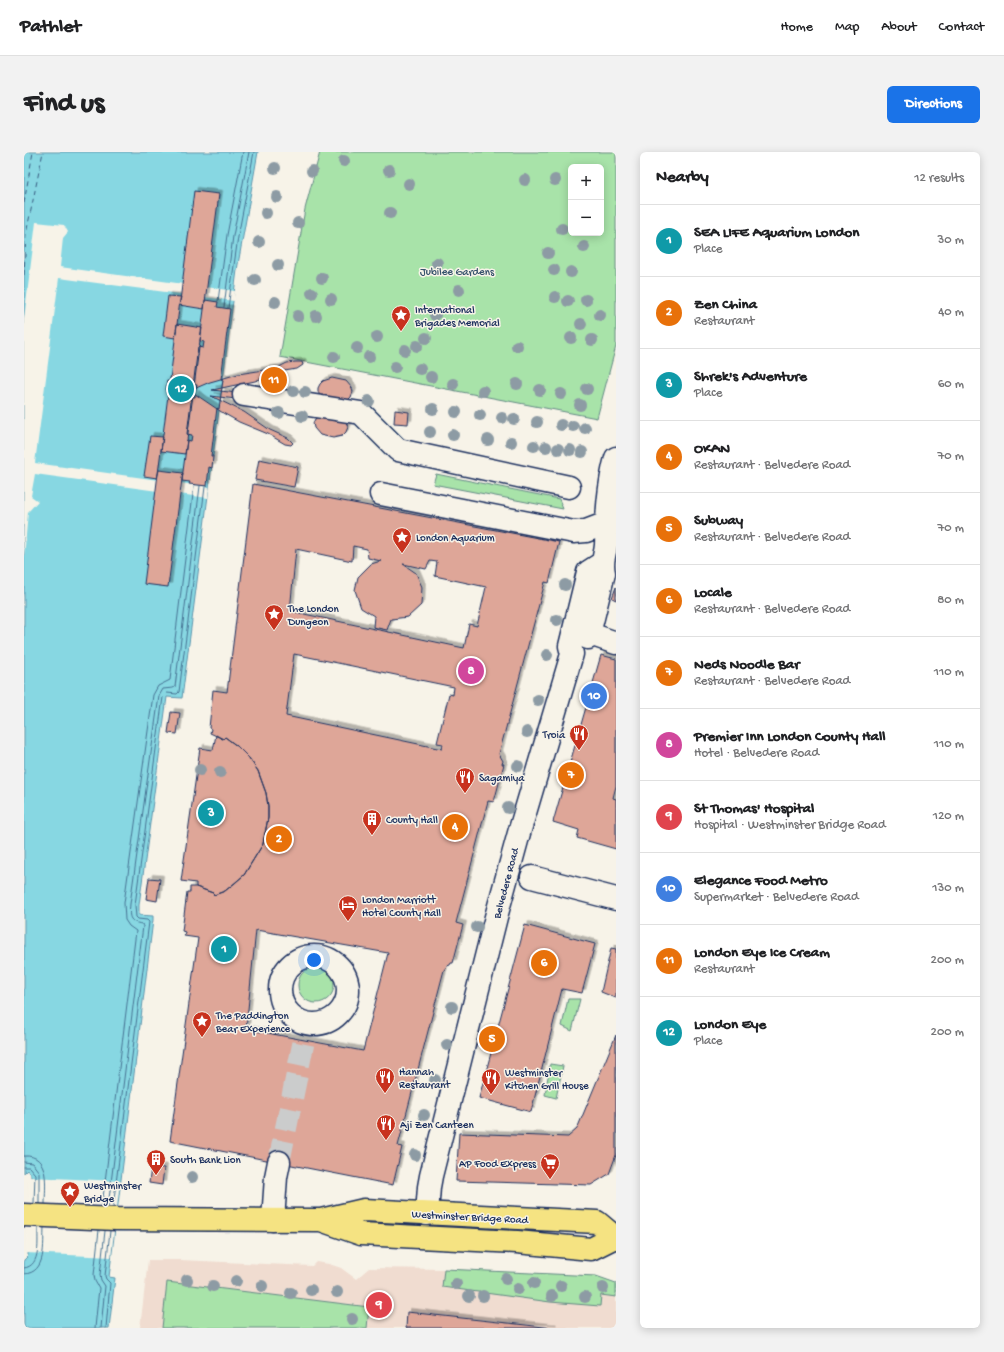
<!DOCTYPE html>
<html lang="en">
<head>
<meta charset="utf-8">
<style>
  body { margin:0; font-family:"Gochi Hand",sans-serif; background:#f2f2f2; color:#202124 }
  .controls { position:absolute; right:12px; top:12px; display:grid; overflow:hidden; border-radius:6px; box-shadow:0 2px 10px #0003 }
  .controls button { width:36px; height:36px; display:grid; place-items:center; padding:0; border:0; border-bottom:1px solid #e0e0e0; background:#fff; color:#202124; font:20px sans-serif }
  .you { position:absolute; left:290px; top:808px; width:14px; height:14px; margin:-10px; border:3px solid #fff; border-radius:50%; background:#1a73e8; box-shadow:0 0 0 6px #1a73e833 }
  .badge { display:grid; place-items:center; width:26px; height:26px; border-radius:50%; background:#1a73e8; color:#fff; font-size:13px; font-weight:700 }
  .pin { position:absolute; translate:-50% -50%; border:2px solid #fff; box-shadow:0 1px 4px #0006 }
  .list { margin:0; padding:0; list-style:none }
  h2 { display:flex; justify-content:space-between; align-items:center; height:52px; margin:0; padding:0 16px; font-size:17px }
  h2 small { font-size:13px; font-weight:400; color:#757577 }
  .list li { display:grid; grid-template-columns:26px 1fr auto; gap:12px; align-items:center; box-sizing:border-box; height:72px; padding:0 16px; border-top:1px solid #e0e0e0 }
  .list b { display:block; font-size:15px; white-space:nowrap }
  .list p { margin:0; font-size:13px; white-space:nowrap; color:#757577 }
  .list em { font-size:13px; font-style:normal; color:#757577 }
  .map { position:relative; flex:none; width:592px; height:1176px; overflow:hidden; border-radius:6px }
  header { display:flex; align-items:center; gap:24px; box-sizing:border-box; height:56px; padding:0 20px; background:#fff; border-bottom:1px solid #e0e0e0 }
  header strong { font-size:19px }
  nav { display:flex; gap:22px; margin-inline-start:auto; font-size:14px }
  .intro { display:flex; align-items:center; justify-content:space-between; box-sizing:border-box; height:96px; padding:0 24px }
  h1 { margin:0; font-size:28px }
  .button { padding:10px 18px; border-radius:6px; background:#1a73e8; color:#fff; font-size:14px; font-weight:700 }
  main { display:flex; gap:24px; padding:0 24px }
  aside { flex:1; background:#fff; border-radius:6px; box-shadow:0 2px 10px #0003 }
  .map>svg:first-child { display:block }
  .built { fill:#f0dcd0 }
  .green { fill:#a8e3a9; stroke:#628984; fill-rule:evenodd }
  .water { fill:#87d7e2; stroke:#5c94ad }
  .pier { fill:#f7f3e8 }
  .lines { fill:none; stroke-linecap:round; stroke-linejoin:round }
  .shore { stroke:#467293; stroke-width:1 }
  .ferry { stroke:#36597f; stroke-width:1; stroke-dasharray:5 4; stroke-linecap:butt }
  .building { fill:#dea698; stroke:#1b2f5e; fill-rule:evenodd; filter:url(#shadow) }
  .minor-tunnel { stroke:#cbcccc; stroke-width:22; stroke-dasharray:22 11; stroke-linecap:butt }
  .minor-casing { stroke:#1b2f5e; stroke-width:25 }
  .major-casing { stroke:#1b2f5e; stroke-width:25 }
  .minor { stroke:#f7f3e8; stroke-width:22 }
  .major { stroke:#f5e382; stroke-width:22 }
  .tree { fill:#8d9ba4 }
  .labels { text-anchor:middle; stroke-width:3; stroke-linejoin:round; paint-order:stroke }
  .park-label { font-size:11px; fill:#37536d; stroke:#f7f3e8 }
  .poi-label { font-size:11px; fill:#1b2f5e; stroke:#f7f3e8; text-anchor:start }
  .street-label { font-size:11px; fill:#1b2f5e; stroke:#f7f3e8 }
</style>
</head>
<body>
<header>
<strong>Pathlet</strong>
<nav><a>Home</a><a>Map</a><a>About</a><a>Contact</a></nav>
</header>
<div class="intro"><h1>Find us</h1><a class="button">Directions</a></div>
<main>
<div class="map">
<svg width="592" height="1176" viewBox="0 0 592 1176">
  <defs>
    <filter id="shadow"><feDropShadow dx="3.5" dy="-3.5" stdDeviation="0" flood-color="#0004"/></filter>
  </defs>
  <rect width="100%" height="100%" fill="#f7f3e8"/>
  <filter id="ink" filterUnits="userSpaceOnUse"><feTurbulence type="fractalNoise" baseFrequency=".025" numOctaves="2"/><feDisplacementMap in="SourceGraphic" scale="8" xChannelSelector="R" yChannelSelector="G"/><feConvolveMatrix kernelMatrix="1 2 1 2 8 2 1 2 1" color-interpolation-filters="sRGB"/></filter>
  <g filter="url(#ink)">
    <!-- built -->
    <path class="built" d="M124,1108H156L288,1114L292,1110L305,1112L317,1116L332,1127L345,1116L420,1117L572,1124L592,1131V1176H116Z"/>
    <!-- green -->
    <path class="green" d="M296,0H592V194L573,266L256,205L281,57ZM547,15H577V81H547Z
      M412,322L535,347L539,357L409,332Z
      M274 833a18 18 0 1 1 36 0a18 18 0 1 1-36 0Z
      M544,847H556L548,879L538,874Z
      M526,912L539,914L532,946L521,943Z
      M420,1117L572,1124L592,1131V1145L577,1143L576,1154L526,1150L418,1135Z
      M143,1130L345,1155L343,1176H138Z"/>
    <!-- water -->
    <path class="water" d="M0,0H234L213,118L158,546L143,545L115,753V763L129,764V768L85,1125L91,1126L85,1176H0V1108L4,1104L7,1023L3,1018L0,1021Z"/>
    <!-- pier -->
    <path class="pier" d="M12,70L40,73L44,80L39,86L36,115L211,139L210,149L35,126L11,311L185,335L184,346L11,322L7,344L14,349L4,360L0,406V167Z
      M5,1025L96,1029L87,1105L2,1101Z"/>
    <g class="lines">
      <!-- shore -->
      <path class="shore" d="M194,149L203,83L219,0
        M200,155L209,84L225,0
        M204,156L214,85L230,0
        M0,1004C27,1002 21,1035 21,1052
        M0,1010L8,1011L15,1020V1052
        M0,1015H5L11,1022L10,1051
        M78,1054L112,779L105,774L101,768L100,751L129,543L134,534L146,528L170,334
        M84,1055L119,774L118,772C104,770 105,764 106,752L135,544L139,537L149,536L151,535L176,334
        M89,1055L125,770L123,768L114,767L112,765L111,753L139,545L143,541L153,542L155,540L181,335
        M0,1116C18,1114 13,1088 14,1076
        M0,1122C23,1121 19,1092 20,1076
        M71,1176L75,1136L71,1129L70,1123L75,1078
        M77,1176L81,1134L77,1128L76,1123L81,1079
        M82,1176L86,1131L82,1127L81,1124L86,1079"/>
      <!-- ferry -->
      <path class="ferry" d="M0,51L9,0
        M0,123L2,82L19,0"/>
    </g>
    <!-- building -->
    <path class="building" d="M170,39L195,42L144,435L120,432Z
      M144,144L157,145L155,153L180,157L181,148L194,150L193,155L206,157L197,227L199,228L195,257L193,256L187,304H189L188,316L185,315L183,334L165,332L166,330L158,329L159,321L135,318L133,326L120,324L126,284L139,285L137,299L161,302L163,288L167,289L168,283L163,282L174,195L179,196L180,190L176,189L178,176L153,172L151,186L139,184Z
      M271,210H278L279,213L273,217L254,220L231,229L188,238L213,241L212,247L187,244L220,260L246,278L264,286L269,291L267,293L261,292L244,282L215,270L199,261L171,242V245L142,241L143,229L173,233L172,236L186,230L214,222L253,216L263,211Z
      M247,224L253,225L252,231H246Z
      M308,226L322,229L328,236L329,240L327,245L323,249L297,245L294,240V236L296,232L299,229Z
      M371,258L385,260L384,272L370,271Z
      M295,264L321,267L324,275L322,280L318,284L309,286L296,283L290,276L289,271L291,267Z
      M235,307L274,315L270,335L231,328Z
      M229,332L535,390L525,431L521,430L475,602L479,609L478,612H480L470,650L464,649L432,771L439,773L429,811H427L426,813L423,814L420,818L374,994L378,995L369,1033L146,989L174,786L160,784L161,780L158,779L163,740H166V735H172L189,741L190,743L201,739L211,731L220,723L239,692L244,666V654L242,641L234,619L225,606L213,594L201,585L199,587L186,581L187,577L185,576L189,538L203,540ZM329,394L343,397L344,406L357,409L347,412L334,425L331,438L337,456L350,464L349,475L363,478L367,467L384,465L397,453L398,435L392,421L379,412L402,417L406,409L413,410L411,424L462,435L453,474L445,472L440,496L266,459L272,397L328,409ZM270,502L430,535L429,543L425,542L413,591L419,592L418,597L262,564ZM232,778L364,801L339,899L222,877Z
      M592,435V448L588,446Z
      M577,503L592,507V634L589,646L592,647V697L553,686L555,678L529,670Z
      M147,560L156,561L153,582L144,581Z
      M192,583L199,587L201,585L213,594L225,606L234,619L242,641L244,654V666L239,692L220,723L201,739L190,743L189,741L172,735V731L157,729L176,596L189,598Z
      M125,726L136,727L133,749L122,747Z
      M501,773L571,792L558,841L538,837L507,960L455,946Z
      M587,796L592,797V846L577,840Z
      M592,883V1003L585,1022L567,1033L432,1029L435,981L544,985L553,977Z
      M127,1015L140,1016L138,1033L125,1031Z
      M383,1160L529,1176H382Z"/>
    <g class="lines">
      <!-- minor-tunnel -->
      <path class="minor-tunnel" d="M255,1010L280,888"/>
      <!-- minor casing -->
      <g class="minor-casing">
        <path id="minor" d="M220,243L337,261L374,298L545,335
          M357,342L550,380L562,379L583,371L592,372
          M566,482L592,491
          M564,486L580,421C577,407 581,406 582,393C583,364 584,335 592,306
          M508,725L592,747
          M256 838a34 34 0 1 1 68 0a34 34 0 1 1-68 0Z
          M403,1062L405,1035L407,1024L472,765L495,681L548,502L546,494L564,420L578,411
          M249,1068L252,1025L255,1010"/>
      </g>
      <!-- major casing -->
      <g class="major-casing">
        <path id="major" d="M0,1063L92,1067L297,1068L340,1058L573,1070L592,1086
          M297,1068L337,1082L493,1090L567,1097L591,1085"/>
      </g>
      <!-- minor -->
      <use href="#minor" class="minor"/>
      <!-- major -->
      <use href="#major" class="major"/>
    </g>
    <!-- trees -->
    <g class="tree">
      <circle cx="320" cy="9" r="6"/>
      <circle cx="251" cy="16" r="6"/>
      <circle cx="365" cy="18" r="6"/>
      <circle cx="288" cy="19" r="6"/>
      <circle cx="501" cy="28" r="6"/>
      <circle cx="531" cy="28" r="6"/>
      <circle cx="385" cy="32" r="6"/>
      <circle cx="253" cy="45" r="6"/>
      <circle cx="242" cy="61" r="6"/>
      <circle cx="366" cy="61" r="6"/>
      <circle cx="274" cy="71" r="6"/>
      <circle cx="538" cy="77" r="6"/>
      <circle cx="235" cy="90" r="6"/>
      <circle cx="560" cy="95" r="6"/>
      <circle cx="524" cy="101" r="6"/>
      <circle cx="413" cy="111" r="6"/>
      <circle cx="254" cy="113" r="6"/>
      <circle cx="530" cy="118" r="6"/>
      <circle cx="547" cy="120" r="6"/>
      <circle cx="298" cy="126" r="6"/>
      <circle cx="231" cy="128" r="6"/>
      <circle cx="435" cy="138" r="6"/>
      <circle cx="288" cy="141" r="6"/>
      <circle cx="531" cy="145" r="6"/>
      <circle cx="307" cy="147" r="6"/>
      <circle cx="562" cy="148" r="6"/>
      <circle cx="544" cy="149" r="6"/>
      <circle cx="251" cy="150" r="6"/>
      <circle cx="411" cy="163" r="6"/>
      <circle cx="576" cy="163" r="6"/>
      <circle cx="274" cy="164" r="6"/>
      <circle cx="292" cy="164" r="6"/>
      <circle cx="557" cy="172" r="6"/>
      <circle cx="353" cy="185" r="6"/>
      <circle cx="402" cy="186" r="6"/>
      <circle cx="547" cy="186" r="6"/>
      <circle cx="568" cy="188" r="6"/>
      <circle cx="393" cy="194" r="6"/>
      <circle cx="493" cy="194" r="6"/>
      <circle cx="333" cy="196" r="6"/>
      <circle cx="381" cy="198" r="6"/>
      <circle cx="310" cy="205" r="6"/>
      <circle cx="345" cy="205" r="6"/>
      <circle cx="371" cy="215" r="6"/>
      <circle cx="396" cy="217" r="6"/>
      <circle cx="407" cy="225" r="6"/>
      <circle cx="429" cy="232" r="6"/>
      <circle cx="493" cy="232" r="6"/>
      <circle cx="563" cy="237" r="6"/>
      <circle cx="516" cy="238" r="6"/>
      <circle cx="269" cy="239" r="6"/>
      <circle cx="459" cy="239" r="6"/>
      <circle cx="281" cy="240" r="6"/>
      <circle cx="537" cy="242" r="6"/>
      <circle cx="345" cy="249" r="6"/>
      <circle cx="556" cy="253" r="6"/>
      <circle cx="409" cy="257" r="6"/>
      <circle cx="432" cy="260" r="6"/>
      <circle cx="255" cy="261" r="6"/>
      <circle cx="456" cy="263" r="6"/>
      <circle cx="278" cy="264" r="6"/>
      <circle cx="478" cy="266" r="6"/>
      <circle cx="490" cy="267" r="6"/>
      <circle cx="513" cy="270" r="6"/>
      <circle cx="537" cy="273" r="6"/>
      <circle cx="549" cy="274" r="6"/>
      <circle cx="561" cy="276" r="6"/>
      <circle cx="406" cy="280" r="6"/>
      <circle cx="429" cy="283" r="6"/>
      <circle cx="464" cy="288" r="6"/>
      <circle cx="487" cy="290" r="6"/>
      <circle cx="510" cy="294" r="6"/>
      <circle cx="522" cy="295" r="6"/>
      <circle cx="534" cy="297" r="6"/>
      <circle cx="546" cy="298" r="6"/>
      <circle cx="558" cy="300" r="6"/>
      <circle cx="541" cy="433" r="6"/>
      <circle cx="533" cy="468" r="6"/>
      <circle cx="523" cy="503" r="6"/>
      <circle cx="514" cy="548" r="6"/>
      <circle cx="503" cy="580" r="6"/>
      <circle cx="494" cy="614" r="6"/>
      <circle cx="176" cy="618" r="6"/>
      <circle cx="196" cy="620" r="6"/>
      <circle cx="484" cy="656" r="6"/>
      <circle cx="453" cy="775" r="6"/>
      <circle cx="428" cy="855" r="6"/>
      <circle cx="423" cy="893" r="6"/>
      <circle cx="411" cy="928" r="6"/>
      <circle cx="400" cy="963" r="6"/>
      <circle cx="391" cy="1003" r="6"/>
      <circle cx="168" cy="1025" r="6"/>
      <circle cx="482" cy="1127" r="6"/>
      <circle cx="163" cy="1128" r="6"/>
      <circle cx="212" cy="1129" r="6"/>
      <circle cx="510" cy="1131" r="6"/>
      <circle cx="432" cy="1132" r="6"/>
      <circle cx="189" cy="1134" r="6"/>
      <circle cx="238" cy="1134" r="6"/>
      <circle cx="537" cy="1134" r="6"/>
      <circle cx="579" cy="1136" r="6"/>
      <circle cx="494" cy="1137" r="6"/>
      <circle cx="287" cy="1138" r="6"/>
      <circle cx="313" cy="1140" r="6"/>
      <circle cx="267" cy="1141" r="6"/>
      <circle cx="445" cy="1144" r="6"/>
      <circle cx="459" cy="1144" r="6"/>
      <circle cx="528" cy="1144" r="6"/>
      <circle cx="561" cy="1145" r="6"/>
      <circle cx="328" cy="1167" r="6"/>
    </g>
  </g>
  <!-- icons -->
  <defs>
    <g id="sight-pin" transform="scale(1)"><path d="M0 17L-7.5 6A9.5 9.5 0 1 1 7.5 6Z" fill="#c8321e" stroke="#f7f3e8"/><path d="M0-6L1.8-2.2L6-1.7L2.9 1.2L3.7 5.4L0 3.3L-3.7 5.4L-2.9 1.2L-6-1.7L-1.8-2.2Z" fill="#fff"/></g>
    <g id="restaurant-pin" transform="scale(1)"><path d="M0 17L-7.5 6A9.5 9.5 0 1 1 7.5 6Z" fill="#c8321e" stroke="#f7f3e8"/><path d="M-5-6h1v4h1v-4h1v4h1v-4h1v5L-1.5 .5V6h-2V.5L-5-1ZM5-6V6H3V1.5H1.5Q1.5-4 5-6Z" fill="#fff"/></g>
    <g id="building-pin" transform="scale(1)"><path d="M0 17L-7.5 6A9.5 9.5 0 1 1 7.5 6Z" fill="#c8321e" stroke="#f7f3e8"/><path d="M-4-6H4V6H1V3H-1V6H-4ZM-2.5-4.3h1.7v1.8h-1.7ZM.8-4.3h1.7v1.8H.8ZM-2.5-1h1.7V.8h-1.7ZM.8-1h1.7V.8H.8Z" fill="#fff"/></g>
    <g id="hotel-pin" transform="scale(1)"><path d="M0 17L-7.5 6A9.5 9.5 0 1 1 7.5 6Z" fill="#c8321e" stroke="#f7f3e8"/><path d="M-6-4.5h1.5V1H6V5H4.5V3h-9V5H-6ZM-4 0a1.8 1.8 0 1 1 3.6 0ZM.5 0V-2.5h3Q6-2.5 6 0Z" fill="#fff"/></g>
    <g id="supermarket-pin" transform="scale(1)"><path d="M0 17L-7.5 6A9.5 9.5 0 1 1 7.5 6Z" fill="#c8321e" stroke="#f7f3e8"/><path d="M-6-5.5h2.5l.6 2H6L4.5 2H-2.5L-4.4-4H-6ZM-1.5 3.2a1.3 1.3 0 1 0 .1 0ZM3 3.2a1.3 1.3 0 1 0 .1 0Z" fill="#fff"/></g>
  </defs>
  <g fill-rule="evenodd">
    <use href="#sight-pin" x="377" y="163"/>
    <use href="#sight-pin" x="378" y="385"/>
    <use href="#sight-pin" x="250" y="462"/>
    <use href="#restaurant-pin" x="555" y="582"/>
    <use href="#restaurant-pin" x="441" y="625"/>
    <use href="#building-pin" x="348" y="667"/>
    <use href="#hotel-pin" x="324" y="753"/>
    <use href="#sight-pin" x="178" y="869"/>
    <use href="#restaurant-pin" x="361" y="925"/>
    <use href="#restaurant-pin" x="467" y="926"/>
    <use href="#restaurant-pin" x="362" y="972"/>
    <use href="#building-pin" x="132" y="1007"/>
    <use href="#supermarket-pin" x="526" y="1011"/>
    <use href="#sight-pin" x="46" y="1039"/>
  </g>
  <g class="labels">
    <!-- park labels -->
    <g class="park-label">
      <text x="433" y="123">Jubilee Gardens</text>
    </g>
    <!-- poi labels -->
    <g class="poi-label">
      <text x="391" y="161">International<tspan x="391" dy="13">Brigades Memorial</tspan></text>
      <text x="392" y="389">London Aquarium</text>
      <text x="264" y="460">The London<tspan x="264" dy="13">Dungeon</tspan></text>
      <text x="541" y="586" text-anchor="end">Troia</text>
      <text x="455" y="629">Sagamiya</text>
      <text x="362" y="671">County Hall</text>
      <text x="338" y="751">London Marriott<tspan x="338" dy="13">Hotel County Hall</tspan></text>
      <text x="192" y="867">The Paddington<tspan x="192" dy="13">Bear Experience</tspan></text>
      <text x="375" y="923">Hannah<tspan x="375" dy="13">Restaurant</tspan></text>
      <text x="481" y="924">Westminster<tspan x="481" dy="13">Kitchen Grill House</tspan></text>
      <text x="376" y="976">Aji Zen Canteen</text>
      <text x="146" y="1011">South Bank Lion</text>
      <text x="512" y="1015" text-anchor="end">AP Food Express</text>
      <text x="60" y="1037">Westminster<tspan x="60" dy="13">Bridge</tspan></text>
    </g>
    <!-- street labels -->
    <g class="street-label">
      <text transform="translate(481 731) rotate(-75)" y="4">Belvedere Road</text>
      <text transform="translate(446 1064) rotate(3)" y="4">Westminster Bridge Road</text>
    </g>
  </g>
</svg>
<div class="controls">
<button>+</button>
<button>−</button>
</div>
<div class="you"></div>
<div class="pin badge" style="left:200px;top:797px;background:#0f9aa8">1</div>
<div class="pin badge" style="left:255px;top:687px;background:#e8710a">2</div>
<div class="pin badge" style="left:187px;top:661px;background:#0f9aa8">3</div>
<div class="pin badge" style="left:431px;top:675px;background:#e8710a">4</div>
<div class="pin badge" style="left:468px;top:887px;background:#e8710a">5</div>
<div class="pin badge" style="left:520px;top:811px;background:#e8710a">6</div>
<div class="pin badge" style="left:547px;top:623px;background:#e8710a">7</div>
<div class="pin badge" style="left:447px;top:519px;background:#d1479c">8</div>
<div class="pin badge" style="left:355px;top:1153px;background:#e0444e">9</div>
<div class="pin badge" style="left:570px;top:544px;background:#3f7fe0">10</div>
<div class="pin badge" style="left:250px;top:228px;background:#e8710a">11</div>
<div class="pin badge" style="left:157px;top:237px;background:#0f9aa8">12</div>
</div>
<aside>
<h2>Nearby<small>12 results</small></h2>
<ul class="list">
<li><span class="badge" style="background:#0f9aa8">1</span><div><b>SEA LIFE Aquarium London</b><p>Place</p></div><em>30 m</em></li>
<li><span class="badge" style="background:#e8710a">2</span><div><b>Zen China</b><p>Restaurant</p></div><em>40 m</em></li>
<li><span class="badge" style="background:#0f9aa8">3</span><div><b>Shrek's Adventure</b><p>Place</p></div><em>60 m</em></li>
<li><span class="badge" style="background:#e8710a">4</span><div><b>OKAN</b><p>Restaurant · Belvedere Road</p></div><em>70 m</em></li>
<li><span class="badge" style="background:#e8710a">5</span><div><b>Subway</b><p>Restaurant · Belvedere Road</p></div><em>70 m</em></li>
<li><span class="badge" style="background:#e8710a">6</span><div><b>Locale</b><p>Restaurant · Belvedere Road</p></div><em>80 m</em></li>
<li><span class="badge" style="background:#e8710a">7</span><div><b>Neds Noodle Bar</b><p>Restaurant · Belvedere Road</p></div><em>110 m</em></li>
<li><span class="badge" style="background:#d1479c">8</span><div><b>Premier Inn London County Hall</b><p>Hotel · Belvedere Road</p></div><em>110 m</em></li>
<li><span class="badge" style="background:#e0444e">9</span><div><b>St Thomas' Hospital</b><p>Hospital · Westminster Bridge Road</p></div><em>120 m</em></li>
<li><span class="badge" style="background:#3f7fe0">10</span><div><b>Elegance Food Metro</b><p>Supermarket · Belvedere Road</p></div><em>130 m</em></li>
<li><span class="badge" style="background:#e8710a">11</span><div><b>London Eye Ice Cream</b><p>Restaurant</p></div><em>200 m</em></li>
<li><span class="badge" style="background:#0f9aa8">12</span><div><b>London Eye</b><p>Place</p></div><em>200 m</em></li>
</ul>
</aside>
</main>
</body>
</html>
